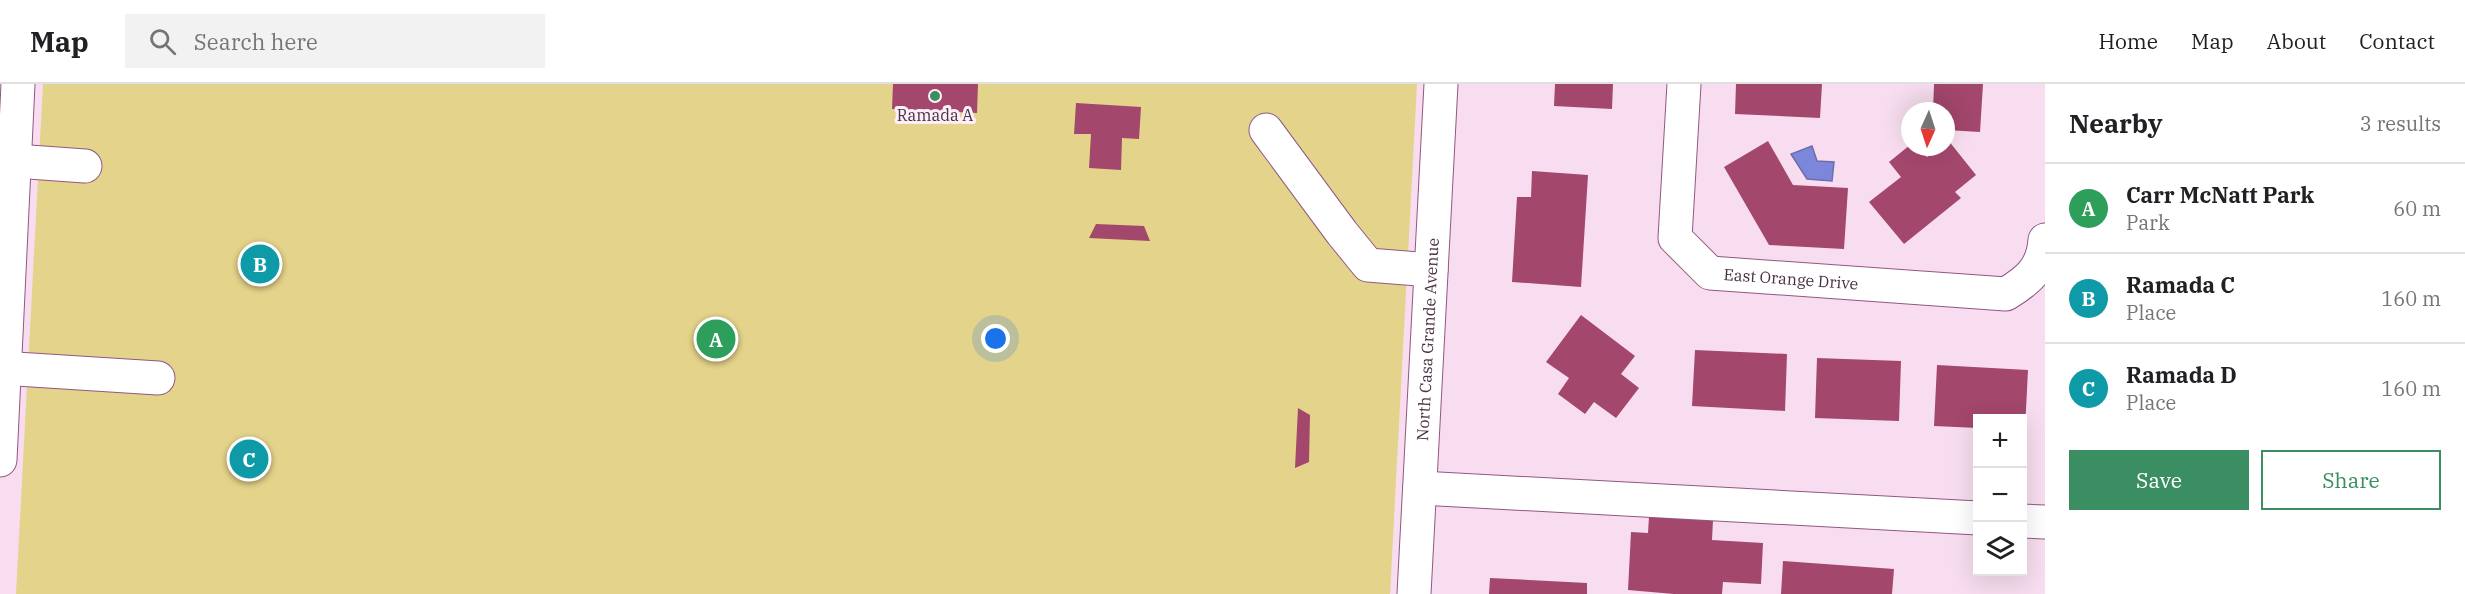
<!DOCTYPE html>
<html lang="en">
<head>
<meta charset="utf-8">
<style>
  body { margin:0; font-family:"IBM Plex Serif",serif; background:#f2f2f2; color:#202124 }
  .controls { position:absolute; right:18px; bottom:18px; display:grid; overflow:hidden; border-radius:0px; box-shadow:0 6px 24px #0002 }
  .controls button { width:54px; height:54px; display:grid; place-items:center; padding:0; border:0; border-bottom:2px solid #e0e0e0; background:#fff; color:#202124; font:30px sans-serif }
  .compass { position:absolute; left:1901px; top:18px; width:54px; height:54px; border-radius:50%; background:#fff; box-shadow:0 6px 24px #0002; rotate:183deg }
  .you { position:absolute; left:996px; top:255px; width:21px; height:21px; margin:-15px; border:4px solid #fff; border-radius:50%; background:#1a73e8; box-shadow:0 0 0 9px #1a73e833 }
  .badge { display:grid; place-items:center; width:39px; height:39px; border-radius:50%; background:#3a8e61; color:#fff; font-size:20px; font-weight:700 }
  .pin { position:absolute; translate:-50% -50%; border:3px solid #fff; box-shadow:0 2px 6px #0006 }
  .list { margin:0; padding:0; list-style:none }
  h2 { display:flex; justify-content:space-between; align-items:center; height:78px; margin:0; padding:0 24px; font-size:26px }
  h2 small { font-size:20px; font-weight:400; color:#757577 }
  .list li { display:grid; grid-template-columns:39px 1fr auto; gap:18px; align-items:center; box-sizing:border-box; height:90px; padding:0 24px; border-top:2px solid #e0e0e0 }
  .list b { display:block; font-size:22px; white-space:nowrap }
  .list p { margin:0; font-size:20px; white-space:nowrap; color:#757577 }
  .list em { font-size:20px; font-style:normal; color:#757577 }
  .actions { display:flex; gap:12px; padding:18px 24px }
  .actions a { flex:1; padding:14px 0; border:2px solid #3a8e61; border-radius:0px; text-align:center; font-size:21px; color:#3a8e61 }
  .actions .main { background:#3a8e61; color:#fff }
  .icon { flex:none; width:33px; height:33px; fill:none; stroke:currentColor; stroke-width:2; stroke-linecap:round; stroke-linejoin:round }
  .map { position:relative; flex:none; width:2045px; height:510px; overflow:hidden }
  header { display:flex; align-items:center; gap:36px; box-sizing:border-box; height:84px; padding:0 30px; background:#fff; border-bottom:2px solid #e0e0e0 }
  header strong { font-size:28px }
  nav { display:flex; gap:33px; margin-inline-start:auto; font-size:21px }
  .search { width:420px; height:54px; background:#f2f2f2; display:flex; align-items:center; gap:15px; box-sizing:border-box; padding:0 21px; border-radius:0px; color:#757577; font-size:22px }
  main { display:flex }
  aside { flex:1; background:#fff }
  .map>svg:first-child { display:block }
  .green { fill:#e4d38a }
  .water { fill:#7c87dc; stroke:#6d6dae; stroke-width:1.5 }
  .building { fill:#a3476c }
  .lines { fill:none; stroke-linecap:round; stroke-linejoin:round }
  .minor-casing { stroke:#905882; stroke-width:35 }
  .minor { stroke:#fff; stroke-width:33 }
  .poi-dot { fill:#3a8e61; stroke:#fceff8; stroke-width:2 }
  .labels { text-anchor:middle; stroke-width:6; stroke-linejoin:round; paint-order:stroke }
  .poi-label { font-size:16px; fill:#493042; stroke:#fceff8 }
  .street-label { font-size:16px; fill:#493042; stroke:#fceff8 }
</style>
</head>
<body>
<header>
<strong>Map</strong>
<div class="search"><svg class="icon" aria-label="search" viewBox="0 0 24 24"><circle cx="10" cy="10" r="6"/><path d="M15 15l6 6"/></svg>Search here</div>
<nav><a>Home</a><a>Map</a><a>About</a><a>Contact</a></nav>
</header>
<main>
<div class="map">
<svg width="2045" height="510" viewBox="0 0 2045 510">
  <rect width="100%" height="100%" fill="#f7ddef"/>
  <!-- green -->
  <path class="green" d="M43,0H1417L1390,510H16Z"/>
  <!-- water -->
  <path class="water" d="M1812,62L1817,77L1834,78L1832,97L1807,95L1791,70Z"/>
  <!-- building -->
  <path class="building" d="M893,0H978L977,29L892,25Z
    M1555,0H1613L1612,25L1554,22Z
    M1736,0H1822L1820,34L1735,30Z
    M1934,0H1983L1980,48L1946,46V27H1933Z
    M1076,19L1141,23L1139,55L1122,54L1121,86L1089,84L1091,50H1074Z
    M1948,56L1976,91L1955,108L1961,114L1904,160L1869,118L1901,93L1889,78L1910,61V63H1919L1927,73L1940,63H1946Z
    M1768,57L1793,101L1848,104L1844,165L1769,161L1724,83Z
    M1532,87L1588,91L1581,203L1512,198L1517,113H1531Z
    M1096,140L1144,142L1150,157L1089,154Z
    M247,167L274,168L272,194L246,193Z
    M1581,231L1635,272L1621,290L1639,304L1616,334L1594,318L1585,330L1558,310L1569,294L1546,278Z
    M1695,266L1787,270L1785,327L1692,322Z
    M1817,274L1901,277L1899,337L1815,334Z
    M1937,281L2028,286L2025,346H2022V334H1978V344L1934,342Z
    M1298,324L1310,331L1309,378L1295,384Z
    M237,361L263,362L261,388L235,387Z
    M1649,433L1713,436L1712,456L1763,459L1761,500L1723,498L1722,510H1674L1628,506L1631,448L1648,449Z
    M1783,477L1894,485L1892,510H1781Z
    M1490,494L1587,499V510H1489Z"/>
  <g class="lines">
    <!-- minor casing -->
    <g class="minor-casing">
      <g id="minor">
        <path id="s1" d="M1684,0L1675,154L1710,189L2006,210C2029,196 2043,184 2045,156"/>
        <path d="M1266,46L1342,149L1368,181L1431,186"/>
        <path d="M15,77L85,82"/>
        <path d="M0,284L158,294"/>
        <path d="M0,376L18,0"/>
        <path d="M1420,404L1978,434"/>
        <path d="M2022,437L2045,438"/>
        <path id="s2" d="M1414,510L1441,0"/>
      </g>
    </g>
    <!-- minor -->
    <use href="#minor" class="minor"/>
  </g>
  <!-- markers -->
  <circle class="poi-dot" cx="935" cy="12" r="6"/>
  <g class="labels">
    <!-- poi labels -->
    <g class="poi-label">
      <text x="935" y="37">Ramada A</text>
    </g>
    <!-- street labels -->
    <g class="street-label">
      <text dy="6" stroke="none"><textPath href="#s1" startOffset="285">East Orange Drive</textPath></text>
      <text dy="6" stroke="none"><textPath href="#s2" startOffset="255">North Casa Grande Avenue</textPath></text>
    </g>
  </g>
</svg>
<div class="controls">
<button>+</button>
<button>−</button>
<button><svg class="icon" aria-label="layers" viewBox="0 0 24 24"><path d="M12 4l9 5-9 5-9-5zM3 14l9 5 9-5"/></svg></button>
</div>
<svg class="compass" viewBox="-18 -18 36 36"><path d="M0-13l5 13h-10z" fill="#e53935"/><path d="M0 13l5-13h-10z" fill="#757577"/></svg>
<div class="you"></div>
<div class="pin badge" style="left:716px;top:255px;background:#2e9e5b">A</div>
<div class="pin badge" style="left:260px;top:180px;background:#0f9aa8">B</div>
<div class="pin badge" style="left:249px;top:375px;background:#0f9aa8">C</div>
</div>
<aside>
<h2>Nearby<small>3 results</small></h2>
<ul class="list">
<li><span class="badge" style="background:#2e9e5b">A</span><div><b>Carr McNatt Park</b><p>Park</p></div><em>60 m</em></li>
<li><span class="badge" style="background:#0f9aa8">B</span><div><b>Ramada C</b><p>Place</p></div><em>160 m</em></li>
<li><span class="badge" style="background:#0f9aa8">C</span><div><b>Ramada D</b><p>Place</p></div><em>160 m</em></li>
</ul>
<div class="actions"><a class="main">Save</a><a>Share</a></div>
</aside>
</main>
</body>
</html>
